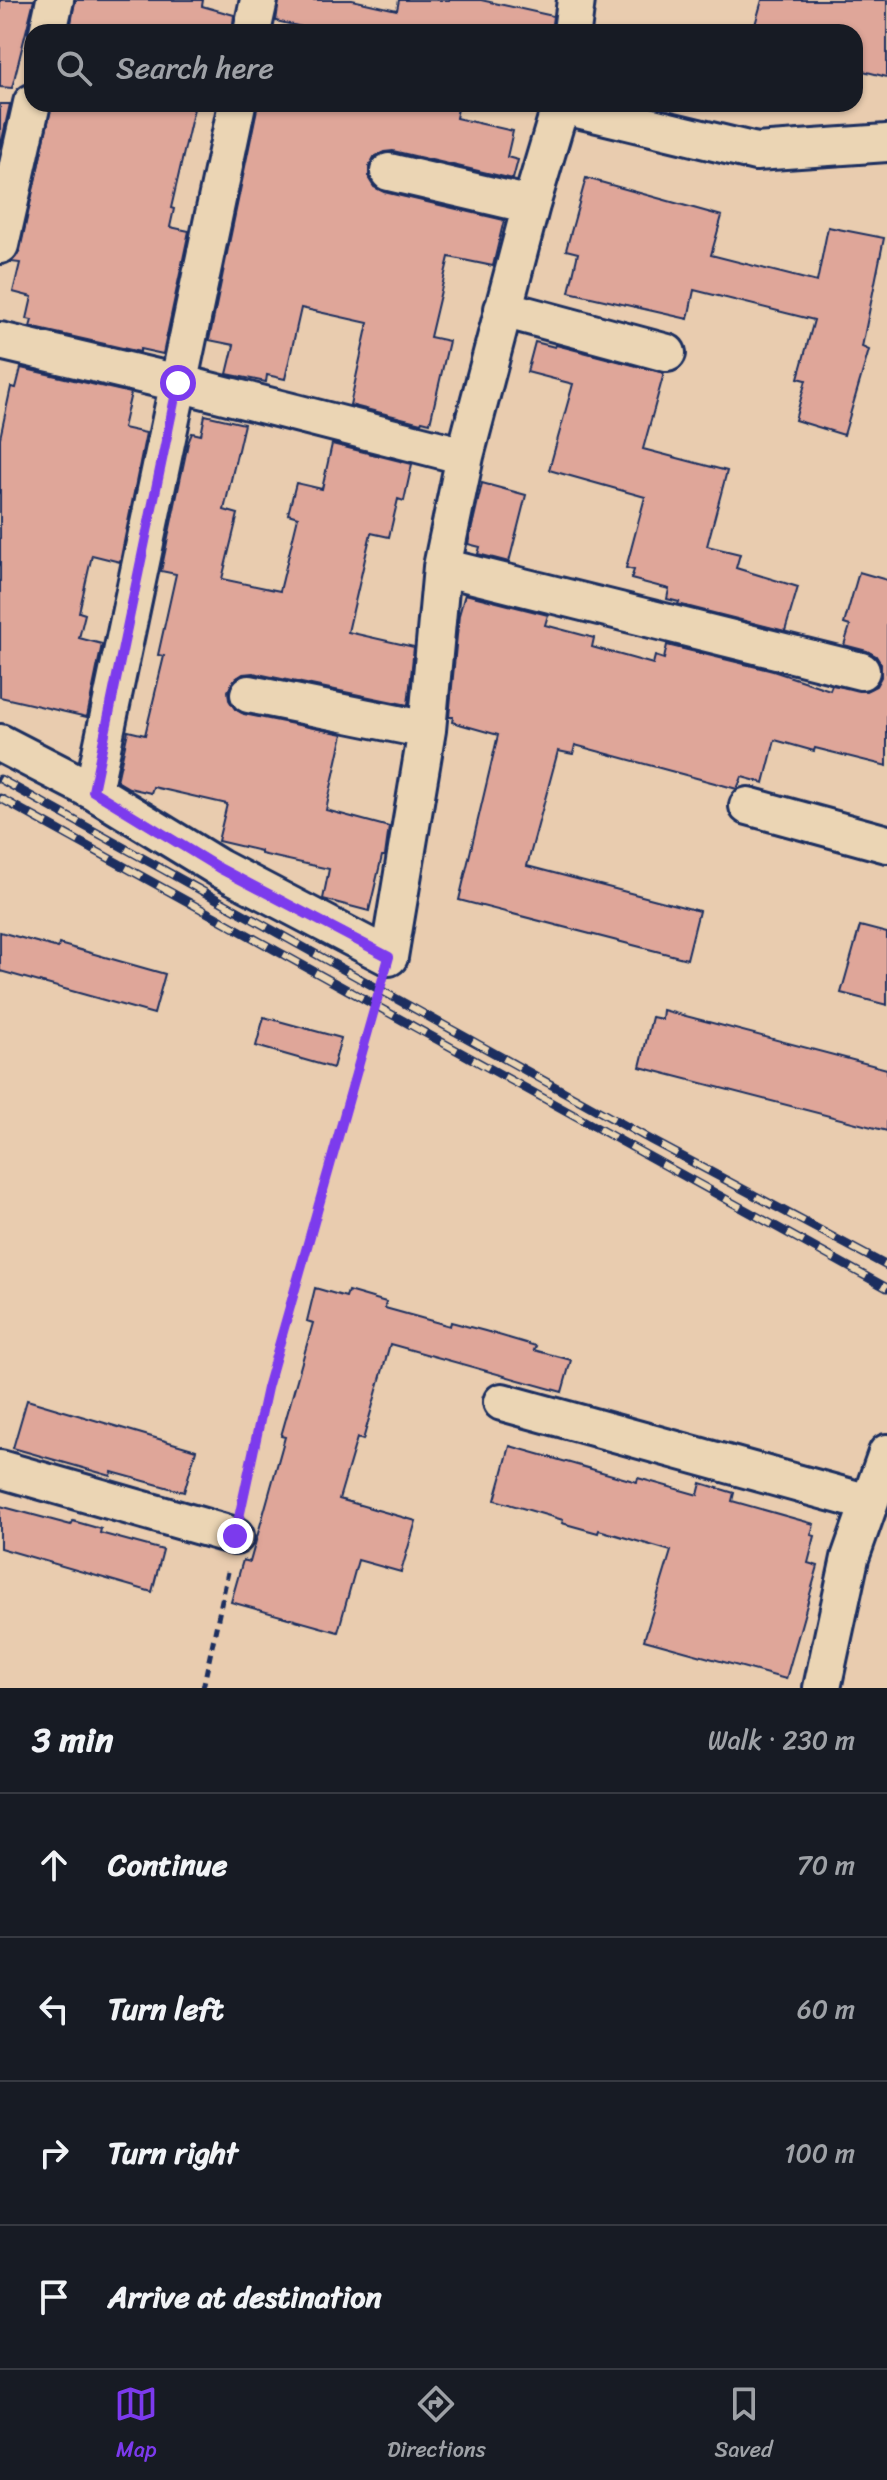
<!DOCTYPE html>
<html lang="en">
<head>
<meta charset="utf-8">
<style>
  body { margin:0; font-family:Sriracha,sans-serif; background:#242831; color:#f1f3f6 }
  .stop { position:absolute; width:24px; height:24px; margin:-18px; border:6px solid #7c3aed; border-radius:50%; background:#fff }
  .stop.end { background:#7c3aed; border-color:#fff; box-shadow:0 2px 8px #0008 }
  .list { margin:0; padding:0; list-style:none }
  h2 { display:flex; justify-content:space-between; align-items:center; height:104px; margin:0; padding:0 32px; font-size:34px }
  h2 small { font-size:26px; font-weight:400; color:#9ea1a6 }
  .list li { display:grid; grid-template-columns:52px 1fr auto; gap:24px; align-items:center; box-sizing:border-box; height:144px; padding:0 32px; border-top:2px solid #363941 }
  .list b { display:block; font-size:30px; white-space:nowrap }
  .list em { font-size:26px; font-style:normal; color:#9ea1a6 }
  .icon { flex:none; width:44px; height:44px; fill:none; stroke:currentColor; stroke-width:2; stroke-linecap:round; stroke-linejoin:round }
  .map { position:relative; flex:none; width:887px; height:1688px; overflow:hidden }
  .search { position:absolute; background:#171b24; box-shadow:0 2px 6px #0004; left:24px; right:24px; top:24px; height:88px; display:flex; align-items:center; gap:20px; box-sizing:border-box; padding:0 28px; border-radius:24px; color:#9ea1a6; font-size:30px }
  .sheet { height:680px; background:#171b24 }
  nav { display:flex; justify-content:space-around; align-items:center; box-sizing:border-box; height:112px; border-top:2px solid #363941; background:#171b24; font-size:22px; color:#9ea1a6 }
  nav a { display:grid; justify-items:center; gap:4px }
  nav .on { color:#7c3aed }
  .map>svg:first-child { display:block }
  .building { fill:#dfa699; stroke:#1b2f5e; stroke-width:2 }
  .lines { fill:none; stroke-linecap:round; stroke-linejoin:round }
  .street-casing { stroke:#1b2f5e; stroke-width:42 }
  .path { stroke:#1b2f5e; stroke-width:5; stroke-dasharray:8 6; stroke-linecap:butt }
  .street { stroke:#ebd5b4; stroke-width:36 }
  .rail-casing { stroke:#1b2f5e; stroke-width:9 }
  .rail { stroke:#ebd5b4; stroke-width:6; stroke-dasharray:18; stroke-linecap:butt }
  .route { stroke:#7c3aed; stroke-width:10 }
</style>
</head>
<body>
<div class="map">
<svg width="887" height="1688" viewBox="0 0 887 1688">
  <rect width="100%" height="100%" fill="#e9ccaf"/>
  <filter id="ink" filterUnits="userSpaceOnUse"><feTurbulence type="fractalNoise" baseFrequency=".0125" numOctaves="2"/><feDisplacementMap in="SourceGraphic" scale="16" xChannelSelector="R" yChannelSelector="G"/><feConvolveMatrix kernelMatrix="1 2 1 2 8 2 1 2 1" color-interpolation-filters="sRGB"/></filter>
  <g filter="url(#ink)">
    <!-- building -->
    <path class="building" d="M0,0H34L12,88L0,87Z
      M75,0H203L202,6L234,15L232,32H79L70,30Z
      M279,0H352L397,10L399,0H481L553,16L551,32H324L276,21Z
      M762,0H887V77L855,69V32H753Z
      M0,104H10L0,149Z
      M52,104H195L171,208L174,209L170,227L189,231L163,354L140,349V352L30,327L32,320L27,319L32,297L13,292L20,263L11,262L20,250Z
      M258,104H459L456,118L513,131L507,157L518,160L513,179L393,151L384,152L374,157L369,167V179L374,187L384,192L504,220L493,266L449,257L430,337L449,341L430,423L422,421L421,423L350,405L368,323L301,308L285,379L267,375L266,382L227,374L234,345L209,340Z
      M586,178L722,216L711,255L817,282L828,227L884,238L862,347L869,350L844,435L795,420L806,380L798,378L814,320L694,290L688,319L569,292L578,253L566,250Z
      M535,342L555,347L556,345L664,373L643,449L727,471L707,546L740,554L736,568L798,587L785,631L678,604L679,602L667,599L669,589L631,579L634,570L626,568L645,497L549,470L573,384L527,372Z
      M21,368L131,393L123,428L146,433L120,562L92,555L79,612L85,614L79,638L102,644L87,717L0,697V438L11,387L16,388Z
      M205,415L244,424L224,510L238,514L222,579L280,591L298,517L288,514L296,483L322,489L332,444L412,464L404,501L398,499L389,537L371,533L348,632L414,647L408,705L253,673L243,674L234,680L228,691L229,700L235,709L244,714L343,734L326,810L389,827L385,856H382L369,911L323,899L329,869L261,854V851L218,841L227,804L153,787L151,793L129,788L117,781L128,731L145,735L164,656L158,655L176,574L161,571L188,443L192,433L201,435Z
      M482,483L526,495L509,562L478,554L480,547L468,544Z
      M859,572L887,580V766L815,748L814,751L775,740L764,783L742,777L737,789L575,745L573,754L558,751L527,866L699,911L687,959L459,900L498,735L452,722L453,717H449L459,615L465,594L548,615L545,625L594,638L592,647L653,664L655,656L664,659L667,645L773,671L830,690L832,685L866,691L876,686L881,677V664L876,656L867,651L844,645L850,626L844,624Z
      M860,926L887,933V1005L841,993Z
      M0,932L58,948L59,944L165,974L154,1014L0,971Z
      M663,1010L887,1069V1131L640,1067L652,1017L662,1019Z
      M264,1017L341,1038L333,1068L256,1046Z
      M315,1288L346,1297L348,1291L386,1302L385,1308L450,1326L451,1322L485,1331L536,1346L534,1350L571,1360L562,1392L390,1344L363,1440L357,1438L339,1499L416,1521L401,1572L358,1560L338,1632L231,1602L243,1560L250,1562L285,1437L281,1436L313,1323L307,1321Z
      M27,1400L196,1450L184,1492L112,1472L111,1476L13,1448Z
      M510,1446L637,1482L638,1478L698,1495L701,1483L734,1493L732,1501L814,1524L811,1535L815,1536L808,1563L818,1566L786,1679L644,1640L671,1551L599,1530L598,1533L562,1523L563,1520L495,1500Z
      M0,1506L71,1525L73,1521L101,1529L100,1533L163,1550L152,1592L0,1548Z"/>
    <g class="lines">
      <!-- street casing -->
      <g class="street-casing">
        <path id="street" d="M48,32L55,0
          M252,32L259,0
          M572,32L576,0
          M561,105L756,152L887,143
          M389,172L531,205
          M0,245L32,103
          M503,309L667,353
          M0,341L178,383L465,456
          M442,567L861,671
          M249,694L427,730
          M0,743L93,791L219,868L389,957L427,730L442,567L465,456L531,205L561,104
          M93,791L237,104
          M748,806L887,844
          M502,1402L869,1503
          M0,1469L235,1536
          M822,1688L850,1558L887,1453"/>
      </g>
      <!-- path -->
      <path class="path" d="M243,1500L267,1388L380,992
        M203,1688L228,1572"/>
      <!-- street -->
      <use href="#street" class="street"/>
      <!-- rail casing -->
      <g class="rail-casing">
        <path id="rail" d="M0,779L651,1140L887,1266
          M0,798L887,1288"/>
      </g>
      <!-- rail -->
      <use href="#rail" class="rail"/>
    </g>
  </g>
  <g class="lines" filter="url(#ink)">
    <!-- route -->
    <path class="route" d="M178,383L93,791L219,868L389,957L267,1388L235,1536"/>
  </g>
</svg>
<div class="stop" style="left:178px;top:383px"></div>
<div class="stop end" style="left:235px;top:1536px"></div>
<div class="search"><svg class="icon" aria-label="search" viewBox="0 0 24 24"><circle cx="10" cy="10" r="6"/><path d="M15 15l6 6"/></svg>Search here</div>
</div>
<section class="sheet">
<h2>3 min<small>Walk · 230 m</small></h2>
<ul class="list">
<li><svg class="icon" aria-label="ahead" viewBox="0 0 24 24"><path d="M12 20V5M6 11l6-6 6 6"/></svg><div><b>Continue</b></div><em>70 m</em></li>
<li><svg class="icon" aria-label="left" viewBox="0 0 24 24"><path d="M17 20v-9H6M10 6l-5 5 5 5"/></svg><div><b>Turn left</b></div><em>60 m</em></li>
<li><svg class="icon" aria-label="right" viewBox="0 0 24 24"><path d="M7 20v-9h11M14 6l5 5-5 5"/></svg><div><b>Turn right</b></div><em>100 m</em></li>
<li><svg class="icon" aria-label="arrive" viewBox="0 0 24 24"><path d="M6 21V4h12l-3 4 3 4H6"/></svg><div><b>Arrive at destination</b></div></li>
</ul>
</section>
<nav>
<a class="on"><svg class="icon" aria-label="map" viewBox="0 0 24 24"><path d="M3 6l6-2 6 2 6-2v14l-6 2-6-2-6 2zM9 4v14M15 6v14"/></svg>Map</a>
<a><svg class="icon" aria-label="directions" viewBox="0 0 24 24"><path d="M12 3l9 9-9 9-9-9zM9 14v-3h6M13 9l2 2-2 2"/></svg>Directions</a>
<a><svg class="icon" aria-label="saved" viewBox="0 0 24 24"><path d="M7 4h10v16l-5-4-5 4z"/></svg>Saved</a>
</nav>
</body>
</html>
